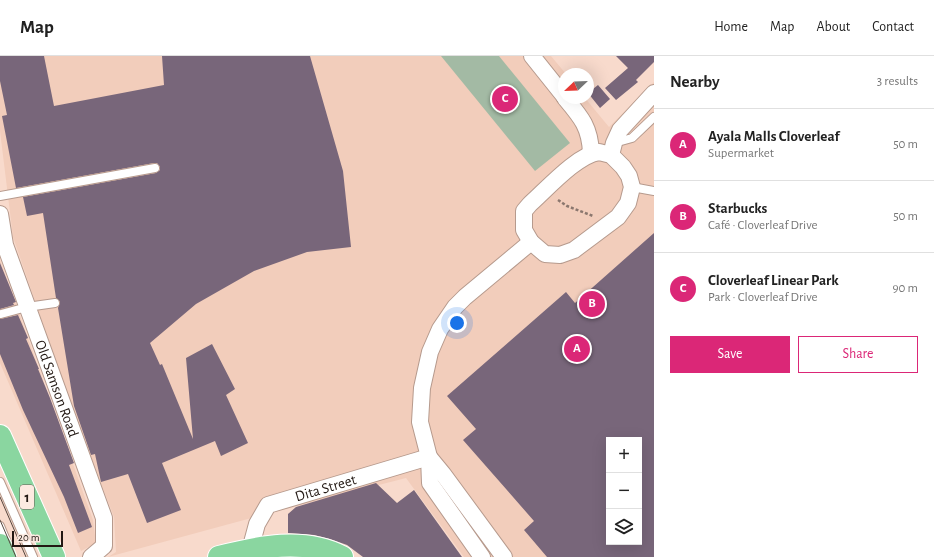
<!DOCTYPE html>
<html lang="en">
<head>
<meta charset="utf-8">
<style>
  body { margin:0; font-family:"Alegreya Sans",sans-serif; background:#f6f6f6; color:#222 }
  .controls { position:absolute; right:12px; bottom:12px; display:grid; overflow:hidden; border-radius:0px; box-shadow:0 4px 16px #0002 }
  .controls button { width:36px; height:36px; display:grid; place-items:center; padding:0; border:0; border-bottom:1px solid #e0e0e0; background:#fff; color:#222; font:20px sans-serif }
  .compass { position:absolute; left:558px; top:12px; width:36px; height:36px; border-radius:50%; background:#fff; box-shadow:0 4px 16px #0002; rotate:247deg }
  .scale { position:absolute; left:12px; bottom:10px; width:51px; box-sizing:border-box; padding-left:4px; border:2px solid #221813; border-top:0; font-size:11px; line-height:14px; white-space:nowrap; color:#221813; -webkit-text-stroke:3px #fceae1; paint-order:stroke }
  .you { position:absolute; left:457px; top:267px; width:14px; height:14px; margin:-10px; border:3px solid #fff; border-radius:50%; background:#1a73e8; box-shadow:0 0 0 6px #1a73e833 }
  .badge { display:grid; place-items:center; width:26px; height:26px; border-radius:50%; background:#db2777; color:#fff; font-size:13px; font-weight:700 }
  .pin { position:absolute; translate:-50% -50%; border:2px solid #fff; box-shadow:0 1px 4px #0006 }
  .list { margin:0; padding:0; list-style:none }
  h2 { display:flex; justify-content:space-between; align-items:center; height:52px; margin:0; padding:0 16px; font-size:17px }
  h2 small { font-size:13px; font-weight:400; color:#767676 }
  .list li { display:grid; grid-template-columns:26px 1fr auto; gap:12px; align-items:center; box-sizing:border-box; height:72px; padding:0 16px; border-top:1px solid #e0e0e0 }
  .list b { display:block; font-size:15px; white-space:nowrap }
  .list p { margin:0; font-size:13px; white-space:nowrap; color:#767676 }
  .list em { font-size:13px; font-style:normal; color:#767676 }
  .actions { display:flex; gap:8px; padding:12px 16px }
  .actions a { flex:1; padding:9px 0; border:1px solid #db2777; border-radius:0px; text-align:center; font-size:14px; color:#db2777 }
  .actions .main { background:#db2777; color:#fff }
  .icon { flex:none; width:22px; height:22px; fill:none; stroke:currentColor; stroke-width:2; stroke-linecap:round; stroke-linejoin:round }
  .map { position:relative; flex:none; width:654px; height:501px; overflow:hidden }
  header { display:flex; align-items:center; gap:24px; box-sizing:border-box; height:56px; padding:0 20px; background:#fff; border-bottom:1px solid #e0e0e0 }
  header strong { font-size:19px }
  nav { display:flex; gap:22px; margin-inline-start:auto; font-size:14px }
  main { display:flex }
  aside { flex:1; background:#fff }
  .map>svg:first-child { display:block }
  .built { fill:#f2cdbb; fill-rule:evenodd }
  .green { fill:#a3baa4 }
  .building { fill:#78667a; fill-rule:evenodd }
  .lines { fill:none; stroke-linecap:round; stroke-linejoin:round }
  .service-casing { stroke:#b69a8d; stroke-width:10 }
  .minor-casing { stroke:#b69a8d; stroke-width:18 }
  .trunk-casing { stroke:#fff; stroke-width:24 }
  .path { stroke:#8b776e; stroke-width:2.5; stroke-dasharray:3 2; stroke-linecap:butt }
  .service { stroke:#fff; stroke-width:8 }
  .minor { stroke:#fff; stroke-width:16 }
  .trunk { stroke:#8ad6a0; stroke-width:22 }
  .tram { stroke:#55463f; stroke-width:1 }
  .labels { text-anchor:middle; stroke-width:3.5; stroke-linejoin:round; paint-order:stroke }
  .shield { fill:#fceae1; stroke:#635751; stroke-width:1 }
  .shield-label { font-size:14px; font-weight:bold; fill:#221813 }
  .street-label { font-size:15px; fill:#221813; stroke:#fceae1 }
</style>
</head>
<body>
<header>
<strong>Map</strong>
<nav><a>Home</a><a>Map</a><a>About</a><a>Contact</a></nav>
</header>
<main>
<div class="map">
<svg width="654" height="501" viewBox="0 0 654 501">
  <rect width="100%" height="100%" fill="#f8dacc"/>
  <!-- built -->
  <path class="built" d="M0,0H551L566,18H564V42H585L609,71L654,26V501H464L406,422L270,457L108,501L116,496L114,461L69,344L13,181L0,75ZM609,384H639V486H609Z
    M0,204L93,464L96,487L81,495L0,307Z"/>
  <!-- green -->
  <path class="green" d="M441,0H499L570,87L535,115Z"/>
  <!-- building -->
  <path class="building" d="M0,0H44L54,50L164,29L162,0H310L343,115L351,191L307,196L254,215L196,248L150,287L160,309L162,308L193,383L186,302L212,288L235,333L226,339L248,387L221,400L215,385L162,407L181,454L147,467L128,418L101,426L95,398L91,399L74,350L58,252L60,246L56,242L43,157L27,160L23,141L156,117L160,114V111L157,107H154L16,132L2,60L7,59L0,25Z
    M616,0H654V6L636,24L638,26L616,44L605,32L628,12Z
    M598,29L610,43L600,52L588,37Z
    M654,177V501H547L524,474L534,465L463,384L476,373L447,340L566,236L575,247ZM609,384H639V486H609Z
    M0,207L16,246L13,247L14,249L0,253Z
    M18,259L28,282L26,283L39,313H38L50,342L74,407L69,409L92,471L78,477L64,441L23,354L0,298V263Z
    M376,427L397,447L414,434L462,501H363L347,489L330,483L314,479L288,477V458L296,451Z"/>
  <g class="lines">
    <!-- service casing -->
    <g class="service-casing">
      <path id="service" d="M614,87L632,82L654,61
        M632,131L654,135
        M0,140L155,112
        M1,258L27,251L55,247
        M0,426L33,501
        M0,470L8,489"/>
    </g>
    <!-- minor casing -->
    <g class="minor-casing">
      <g id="minor">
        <path d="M532,0L564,40"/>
        <path d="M565,42C581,61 590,71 591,97"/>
        <path d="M599,96L611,99L623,111L629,120L632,131L628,147L618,161L574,194L560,199L545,198L531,186L524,174V155L530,148C547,133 577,99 599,96Z"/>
        <path d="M611,99L614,87L620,74L654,37"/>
        <path id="s1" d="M0,158L5,189L104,462V490L91,501"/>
        <path d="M429,401L443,418L504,501"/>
        <path id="s2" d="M250,494L257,468L268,449L429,401"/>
        <path d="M482,501L430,427L429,401L420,366L422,332L430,296L440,273L455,251L465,241L531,186"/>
      </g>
    </g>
    <!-- trunk casing -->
    <g class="trunk-casing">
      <path id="trunk" d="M0,380L54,501
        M0,489L5,501
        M219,501C258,491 304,481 342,501"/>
    </g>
    <!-- path -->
    <path class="path" d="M558,144L567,150L593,160"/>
    <!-- service -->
    <use href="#service" class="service"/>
    <!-- minor -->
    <use href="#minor" class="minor"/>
    <!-- trunk -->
    <use href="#trunk" class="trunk"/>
    <!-- tram -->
    <path class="tram" d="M0,441L26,501
      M0,464L16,501"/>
  </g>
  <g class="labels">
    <!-- shield labels -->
    <rect class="shield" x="20" y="429" width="14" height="24" rx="3"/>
    <g class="shield-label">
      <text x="27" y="446">1</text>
    </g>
    <!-- street labels -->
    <g class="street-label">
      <text dy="5" stroke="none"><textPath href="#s1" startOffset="184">Old Samson Road</textPath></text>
      <text dy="5" stroke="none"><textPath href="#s2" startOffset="109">Dita Street</textPath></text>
    </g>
  </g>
</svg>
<div class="controls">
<button>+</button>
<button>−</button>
<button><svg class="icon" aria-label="layers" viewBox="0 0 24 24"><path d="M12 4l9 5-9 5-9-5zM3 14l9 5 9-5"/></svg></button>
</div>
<svg class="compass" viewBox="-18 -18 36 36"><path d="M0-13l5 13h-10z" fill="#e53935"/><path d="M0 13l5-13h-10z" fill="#767676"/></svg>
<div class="scale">20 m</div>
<div class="you"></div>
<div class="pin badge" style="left:577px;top:293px">A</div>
<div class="pin badge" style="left:592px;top:248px">B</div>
<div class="pin badge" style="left:505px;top:43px">C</div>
</div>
<aside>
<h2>Nearby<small>3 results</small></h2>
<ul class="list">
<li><span class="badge">A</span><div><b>Ayala Malls Cloverleaf</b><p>Supermarket</p></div><em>50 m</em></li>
<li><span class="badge">B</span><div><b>Starbucks</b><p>Café · Cloverleaf Drive</p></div><em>50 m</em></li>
<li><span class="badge">C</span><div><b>Cloverleaf Linear Park</b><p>Park · Cloverleaf Drive</p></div><em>90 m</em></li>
</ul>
<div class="actions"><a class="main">Save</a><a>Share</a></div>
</aside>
</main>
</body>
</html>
